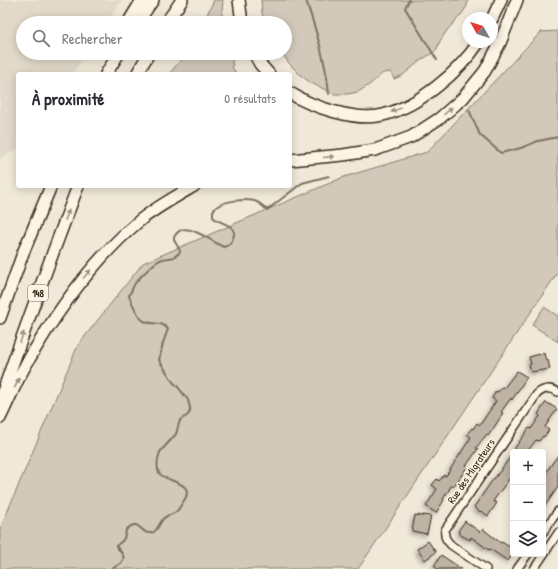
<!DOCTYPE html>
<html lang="fr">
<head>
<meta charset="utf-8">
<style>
  body { margin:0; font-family:"Patrick Hand",sans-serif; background:#f2f2f3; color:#2b2b33 }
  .controls { position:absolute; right:12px; bottom:12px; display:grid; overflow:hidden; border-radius:4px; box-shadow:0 2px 10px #0003 }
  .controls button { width:36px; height:36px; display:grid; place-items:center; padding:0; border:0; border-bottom:1px solid #e1e1e2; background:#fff; color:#2b2b33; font:20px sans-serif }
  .compass { position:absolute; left:462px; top:12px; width:36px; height:36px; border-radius:50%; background:#fff; box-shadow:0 2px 10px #0003; rotate:309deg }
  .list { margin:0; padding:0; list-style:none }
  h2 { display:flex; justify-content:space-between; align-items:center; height:52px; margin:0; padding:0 16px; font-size:17px }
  h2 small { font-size:13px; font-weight:400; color:#7c7c81 }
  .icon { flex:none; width:22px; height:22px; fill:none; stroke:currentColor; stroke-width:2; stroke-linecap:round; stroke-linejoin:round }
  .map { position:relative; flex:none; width:558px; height:569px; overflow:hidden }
  .search { position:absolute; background:#fff; box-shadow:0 2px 10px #0003; left:16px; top:16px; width:276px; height:44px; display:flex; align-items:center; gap:10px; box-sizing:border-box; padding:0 14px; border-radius:22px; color:#7c7c81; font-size:15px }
  .panel { position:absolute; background:#fff; box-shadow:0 2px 10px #0003; left:16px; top:72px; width:276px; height:116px; border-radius:4px }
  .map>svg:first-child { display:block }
  .built { fill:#e1d9c9 }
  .green { fill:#d2c9ba; stroke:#867a6c }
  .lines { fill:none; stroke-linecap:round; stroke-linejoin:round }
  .stream { stroke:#7e7163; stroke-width:2 }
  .building { fill:#beb3a4; stroke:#3b2a1e; filter:url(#shadow) }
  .minor-casing { stroke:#3b2a1e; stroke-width:10 }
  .highway-casing { stroke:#3b2a1e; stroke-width:14 }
  .minor { stroke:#fcf5e5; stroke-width:7 }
  .highway { stroke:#fcf5e5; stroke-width:11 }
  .oneway { fill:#9c9082 }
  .labels { text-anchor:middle; stroke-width:3; stroke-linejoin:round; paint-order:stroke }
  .shield { fill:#fcf5e5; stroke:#75675a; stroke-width:1 }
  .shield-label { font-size:10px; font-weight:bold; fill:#3b2a1e }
  .street-label { font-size:11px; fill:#3b2a1e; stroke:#fcf5e5 }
</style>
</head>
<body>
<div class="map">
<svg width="558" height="569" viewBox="0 0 558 569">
  <defs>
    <filter id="shadow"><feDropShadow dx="-2.5" dy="2.5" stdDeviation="2" flood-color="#0004"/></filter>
  </defs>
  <rect width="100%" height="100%" fill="#f0e9d9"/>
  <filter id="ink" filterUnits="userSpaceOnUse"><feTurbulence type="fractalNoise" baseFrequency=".025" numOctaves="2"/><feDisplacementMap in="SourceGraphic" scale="8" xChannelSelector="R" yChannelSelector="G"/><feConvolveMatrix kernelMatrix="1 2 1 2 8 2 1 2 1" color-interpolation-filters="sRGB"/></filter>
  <g filter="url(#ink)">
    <!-- built -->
    <path class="built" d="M0,0H122L107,23H23V53H86L72,74H18V149L0,158Z"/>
    <!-- green -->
    <path class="green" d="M214,0H223L222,11V23H203Z
      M261,0H468L467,6L461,15L448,29L440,41L436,51L421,60L403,75L394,79L391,72L383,73L369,85L358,92L348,94H334L311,83L300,75L288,62L282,53H285V23H265L262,13Z
      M558,31V272L358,569H0V529L78,345L143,263L344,177L427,152L541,32Z
      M187,53H231L233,69L236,74H169Z
      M544,307L558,316V342L532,325Z"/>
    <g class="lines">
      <!-- stream -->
      <path class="stream" d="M306,0C316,31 326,61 329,94
        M409,0L405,8L437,60
        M469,110L480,135L501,153L521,148L538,141L558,137
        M112,569L121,563L124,558L121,552L116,546C118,544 120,543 122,541C125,539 125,533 126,530C139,517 140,533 149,533C157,534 159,523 163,519C166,515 172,515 176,512C179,509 181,505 183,502C198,481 166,483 159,473C156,467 158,457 160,452L176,434L180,420L188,415L190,411V408L188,400L178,387L173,382L159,360L163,343L168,329C160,320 154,326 144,321C138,318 132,303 129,296C131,292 133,286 136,282C139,278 155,262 160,260C169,256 172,261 180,252C180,247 173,242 174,238C174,236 176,234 178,232C189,222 213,243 224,247C229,245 232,243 233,238C239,224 219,224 213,217C213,217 213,212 213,211C218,200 248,198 257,202C261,204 264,207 267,210L302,183L329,176"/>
    </g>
    <!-- building -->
    <path class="building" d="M544,353L546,361L548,360L550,369L531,372L529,365L531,364L529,357Z
      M517,371L527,377L512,400L511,398L501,412L503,413L495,426L488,436L487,434L476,448L478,449L466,466L467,467L459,479L453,487L451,485L449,490L443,499L444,500L436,513L426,506L437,489L432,485L437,479L439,481L444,475L446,476L471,437L467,434L472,428L473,429L477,423L480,425L496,401L492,398L496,391L498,392L502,387L504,388Z
      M546,402L557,409L545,427L549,430L544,437L543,436L539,441L536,440L527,452H512L529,428L531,429L540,416L538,414Z
      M513,453V474L493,501L497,503L488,516L481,511L480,512L474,507L494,478V479L498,474Z
      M558,455V487L543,509V477Z
      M415,515L423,516V515L431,516L427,534L412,531Z
      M465,521L480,532L483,529L501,543L502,542L513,549V553L508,561L490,549L489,550L471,537L470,540L459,534L460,533L458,531Z
      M428,541L436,552L425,560L417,549Z
      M441,555L462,569H438L434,566Z"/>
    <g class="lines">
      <!-- minor casing -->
      <g class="minor-casing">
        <path id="minor" d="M543,532L558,511
          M486,569L451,545C446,540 444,537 445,530L537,394C544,388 550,387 558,392
          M517,569L528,554
          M534,569L558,533"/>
      </g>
      <!-- highway casing -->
      <g class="highway-casing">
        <path id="highway" d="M239,0L242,23
          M492,19L501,0
          M128,23L142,0
          M137,23L153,0
          M166,23L182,0
          M254,53L260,64L269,74
          M106,74L119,53
          M137,74L149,53
          M290,93C312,107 357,122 383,115C419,106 459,72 479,42
          M290,160L343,155L375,150L411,137L440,118L463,98L485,71L500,43L517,0
          M0,318L23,253L51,186
          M0,400C25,328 51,257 78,186
          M0,418C8,402 15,384 24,368C54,315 91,262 138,222C155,208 175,197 194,186"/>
      </g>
      <!-- minor -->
      <use href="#minor" class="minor"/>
      <!-- highway -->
      <use href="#highway" class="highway"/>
    </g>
    <!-- one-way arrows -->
    <defs><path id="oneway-solid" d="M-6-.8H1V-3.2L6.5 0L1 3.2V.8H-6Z"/></defs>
    <g class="oneway">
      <use href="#oneway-solid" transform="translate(396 110) rotate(158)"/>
      <use href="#oneway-solid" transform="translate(448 111) rotate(-41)"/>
      <use href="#oneway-solid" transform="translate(329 157) rotate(-5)"/>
      <use href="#oneway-solid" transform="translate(67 215) rotate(-69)"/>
      <use href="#oneway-solid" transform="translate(87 274) rotate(-48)"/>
      <use href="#oneway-solid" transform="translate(22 337) rotate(-70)"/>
      <use href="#oneway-solid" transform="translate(17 383) rotate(-65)"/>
    </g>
  </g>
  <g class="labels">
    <!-- shield labels -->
    <rect class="shield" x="28" y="285" width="20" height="16" rx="3"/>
    <g class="shield-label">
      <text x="38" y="297">148</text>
    </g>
    <!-- street labels -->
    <g class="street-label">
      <text transform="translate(471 471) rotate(-56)" y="4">Rue des Migrateurs</text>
    </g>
  </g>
</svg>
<div class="controls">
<button>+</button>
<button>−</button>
<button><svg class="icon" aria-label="layers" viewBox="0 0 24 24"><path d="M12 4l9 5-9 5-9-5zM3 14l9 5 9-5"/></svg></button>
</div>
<svg class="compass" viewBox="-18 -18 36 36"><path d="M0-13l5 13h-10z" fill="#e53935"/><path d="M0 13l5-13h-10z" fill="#7c7c81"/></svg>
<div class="search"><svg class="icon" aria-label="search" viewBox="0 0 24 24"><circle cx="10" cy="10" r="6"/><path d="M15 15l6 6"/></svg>Rechercher</div>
<section class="panel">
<h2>À proximité<small>0 résultats</small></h2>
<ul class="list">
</ul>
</section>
</div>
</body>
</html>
